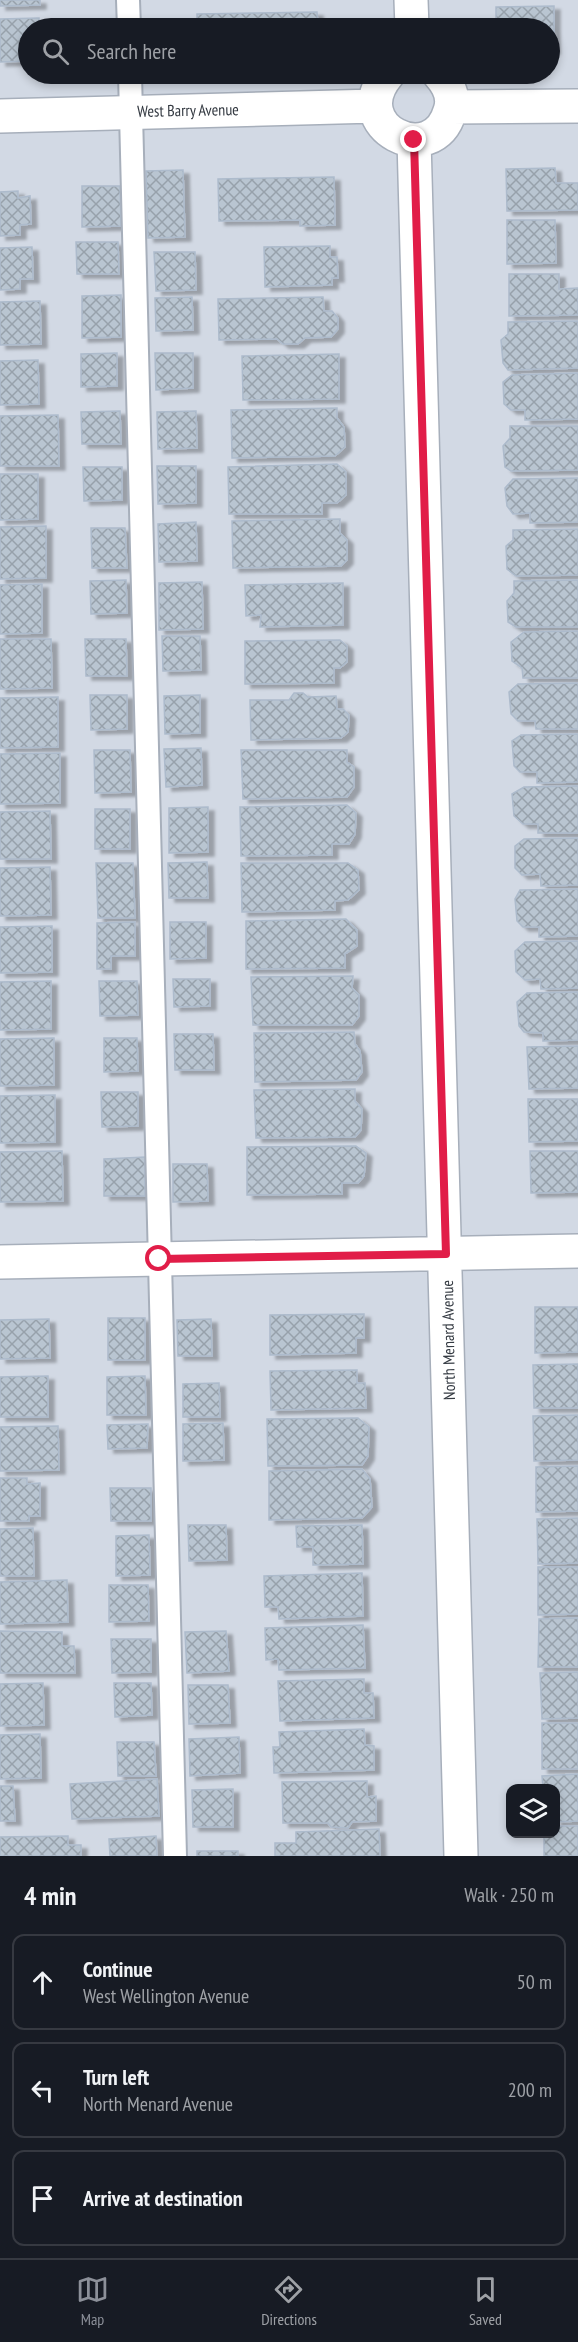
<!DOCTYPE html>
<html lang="en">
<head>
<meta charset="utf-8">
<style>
  body { margin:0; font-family:"PT Sans Narrow",sans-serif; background:#20242c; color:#f1f3f6 }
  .controls { position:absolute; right:18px; bottom:18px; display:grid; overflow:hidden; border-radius:12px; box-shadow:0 3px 9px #0003 }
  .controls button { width:54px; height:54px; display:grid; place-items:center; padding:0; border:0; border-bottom:2px solid #363941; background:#171b24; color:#f1f3f6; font:30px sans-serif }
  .stop { position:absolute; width:18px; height:18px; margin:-14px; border:4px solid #e11d48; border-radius:50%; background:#fff }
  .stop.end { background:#e11d48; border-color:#fff; box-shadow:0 2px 6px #0008 }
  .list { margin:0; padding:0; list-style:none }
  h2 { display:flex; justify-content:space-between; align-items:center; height:78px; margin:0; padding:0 24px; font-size:26px }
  h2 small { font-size:20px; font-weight:400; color:#9ea1a6 }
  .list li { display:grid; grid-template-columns:39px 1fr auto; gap:18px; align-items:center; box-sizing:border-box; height:96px; margin:0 12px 12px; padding:0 12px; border:2px solid #363941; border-radius:12px }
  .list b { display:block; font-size:22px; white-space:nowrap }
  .list p { margin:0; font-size:20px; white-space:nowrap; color:#9ea1a6 }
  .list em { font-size:20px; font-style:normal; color:#9ea1a6 }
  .icon { flex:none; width:33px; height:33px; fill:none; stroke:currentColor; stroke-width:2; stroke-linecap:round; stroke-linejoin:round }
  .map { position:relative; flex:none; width:578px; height:1856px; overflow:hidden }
  .search { position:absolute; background:#171b24; box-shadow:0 3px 9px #0003; left:18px; right:18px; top:18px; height:66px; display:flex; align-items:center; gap:15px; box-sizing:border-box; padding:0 21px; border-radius:33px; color:#9ea1a6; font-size:22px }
  .sheet { height:402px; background:#171b24 }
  nav { display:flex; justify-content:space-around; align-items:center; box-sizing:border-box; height:84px; border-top:2px solid #363941; background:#171b24; font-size:16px; color:#9ea1a6 }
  nav a { display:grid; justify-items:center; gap:3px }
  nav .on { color:#8c9099 }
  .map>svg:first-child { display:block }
  .residential { fill:#d2d9e4; fill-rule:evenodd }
  .building { fill:url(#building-cross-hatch); stroke:#adbbcc; stroke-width:1.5; filter:url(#shadow) }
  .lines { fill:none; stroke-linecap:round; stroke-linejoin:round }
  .lane-casing { stroke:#a7afbb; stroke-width:26 }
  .street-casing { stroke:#a7afbb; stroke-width:36 }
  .lane { stroke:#fff; stroke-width:22 }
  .street { stroke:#fff; stroke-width:33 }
  .route { stroke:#e11d48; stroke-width:8 }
  .labels { text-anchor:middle; stroke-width:4.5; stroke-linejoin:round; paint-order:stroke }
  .street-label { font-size:16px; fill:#343a42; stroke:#fff }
</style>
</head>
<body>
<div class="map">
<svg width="578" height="1856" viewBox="0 0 578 1856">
  <defs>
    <pattern id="building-cross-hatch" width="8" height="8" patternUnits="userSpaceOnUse" patternTransform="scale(1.5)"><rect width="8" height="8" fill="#b9c5d1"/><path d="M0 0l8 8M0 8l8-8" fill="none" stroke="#97a1ab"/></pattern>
    <filter id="shadow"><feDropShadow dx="6" dy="4" stdDeviation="1.5" flood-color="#0004"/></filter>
  </defs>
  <rect width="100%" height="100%" fill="#e3e8f1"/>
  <!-- residential -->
  <path class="residential" d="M0,0H578V1856H0ZM28,28H550V74H28ZM510,1788H556V1834H510Z"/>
  <!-- building -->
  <path class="building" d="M0,0H40V5L0,6Z
    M554,6V50H550V28H503V24H496V7Z
    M317,12L318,28H145L144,24H197V14Z
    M39,18V28H28V61L0,62V19Z
    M115,20L116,28H79L78,21Z
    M555,168L556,183H578V210L507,211L506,169Z
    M183,170L185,237L148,238L146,171Z
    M334,177L335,225L300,226V220L219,221L218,179Z
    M82,186H120L121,226L82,227Z
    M18,191V198L30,196L31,224L20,225V235L0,236V192Z
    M507,220H555L556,263L507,264Z
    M76,242H118L119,274H77Z
    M330,246V257H337L338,278H332V285L265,287L264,247Z
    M32,247L33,279H20V289L0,290V248Z
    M154,252H195L196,290L156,291Z
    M509,274H559V289L578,288V315L509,316Z
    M121,295V337L82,338V296Z
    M192,297L193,330L156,331L155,298Z
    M323,297L324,311H332L338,318V329L331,337L305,338L298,344H283L277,339L219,340L218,299Z
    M40,301L41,344L0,345V302Z
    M578,321V368L508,370L503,363L501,340L508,334V322Z
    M117,353V386L81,387V354Z
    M155,353H193V388L156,390Z
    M339,354V399L243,400L242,356Z
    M38,360L39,404L0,405V361Z
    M578,373V419L525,420V410H511L504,404L503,382L512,375Z
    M337,408V418L344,427L345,447L335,456L232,458L231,410Z
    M120,411L121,444H82L81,412Z
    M196,411L197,448L158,449L157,412Z
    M58,415L59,466H0V416Z
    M510,426H578V470L511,471L505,467L503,446L510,438Z
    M337,464L346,472V495L337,503H322V514H229L228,467Z
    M157,466H196V503L158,504Z
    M83,467H122V500L84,501Z
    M0,474H38V519L0,520Z
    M578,478V522L530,523V513L513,514L507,506L505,488L513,479Z
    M340,519V533L347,540V560L341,566L233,568L232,521Z
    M196,522L197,561L159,562L158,524Z
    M46,526V578L0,579V527Z
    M91,528H125L127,568H92Z
    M578,529V575L516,576L507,569L506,546L513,540V530Z
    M126,580L127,613L91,614L90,581Z
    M578,580V627H516L508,622L507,601L514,593V581Z
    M202,582L203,629L159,630V583Z
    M343,583V625L260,627L261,615L246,616L245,585Z
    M42,584V633L0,634V585Z
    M578,631V678H523L522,668L512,661L511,642L524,632Z
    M162,636H200L201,670L163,671Z
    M0,639H51L52,688L0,689Z
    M85,639H126L127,676H86Z
    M340,640L347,646V662L340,668H334V683L245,684V641Z
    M578,683V729H536L535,721H518L511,714L509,692L518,684Z
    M294,693H303L308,697L336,696L337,709H343L349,715L348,732L341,738L251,740L250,700H289Z
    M90,695H127V729L91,730Z
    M200,695V733L165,734L164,696Z
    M58,697V747L0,748V698Z
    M578,734V782L537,783V772H520L514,766L512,741L521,735Z
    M201,748L202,785L166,787L164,749Z
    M94,750H130L131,792L95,793Z
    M241,750H347V762L354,767V787L347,797L243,799Z
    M60,753V803L0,804V754Z
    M578,786V833H538V824H523L514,816L512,794L524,787Z
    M347,805L356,813L355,834L349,844H332V855L241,856L240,807Z
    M208,807V852L169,853V808Z
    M95,809H130V849H95Z
    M50,811L51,859H0V812Z
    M578,838V885L541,886L540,874L522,875L515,868V846L524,839Z
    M207,862L208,898H169L168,863Z
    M96,863H133L135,918H98Z
    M241,863H348L358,870L359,890L348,900L335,901V910L242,912Z
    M50,867L51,915L0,916V868Z
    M578,889V936L539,937V927H523L517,921L515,899L520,890Z
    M346,919L357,930V946L345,954V968L246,969V921Z
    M135,922V956H111V969H97V923Z
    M170,922H206V958L170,959Z
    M52,926V972L0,973V927Z
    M578,941V988L541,989L540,979L525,980L516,972L515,951L525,942Z
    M353,976L352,988L359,995V1016L352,1025H253L251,977Z
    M173,979H210V1006L174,1007Z
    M51,981V1029L0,1030V982Z
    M99,981H137L138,1015L100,1016Z
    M578,992V1040L543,1041V1033L524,1032L519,1026L517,1002L527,993Z
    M354,1032L355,1044L360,1051L362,1072L356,1080L255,1082L254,1033Z
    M174,1034H213L214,1070H175Z
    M54,1038V1085L0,1086V1039Z
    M104,1038H137L138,1071L104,1072Z
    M578,1046V1088L529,1089L527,1047Z
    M355,1089V1101L362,1109L361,1130L355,1137L256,1138L254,1090Z
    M101,1092H138V1126L102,1127Z
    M55,1095V1142L0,1143V1096Z
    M528,1099H578V1141L529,1142Z
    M356,1146L366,1153L364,1176L358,1183H342V1194L247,1195V1147Z
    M62,1151L63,1201L0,1202V1152Z
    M530,1151H578V1192L531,1193Z
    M145,1157V1196H104V1159Z
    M173,1164H207L208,1201L173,1202Z
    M535,1307H578V1352L535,1353Z
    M364,1314V1338H356V1353L270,1355V1315Z
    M108,1318H145V1360H108Z
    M49,1319L50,1358L0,1359V1320Z
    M211,1319L212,1356H178L177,1320Z
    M578,1364V1408H534L533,1365Z
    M357,1370V1383H365L366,1408L271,1410L270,1371Z
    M48,1376V1417H0V1377Z
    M145,1376L146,1415H107V1377Z
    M219,1383L220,1417H183V1384Z
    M578,1415V1460L534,1461L533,1416Z
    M358,1418L369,1427L368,1456L362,1465L268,1466L267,1419Z
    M223,1423L224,1460L183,1461V1424Z
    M148,1424L147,1448L108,1449L107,1425Z
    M58,1426L59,1470L0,1471V1427Z
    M578,1466V1511L536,1512V1467Z
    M362,1469L370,1479L372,1507L362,1518L269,1520V1471Z
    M0,1478H27V1484L40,1483V1516H29V1521H0Z
    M110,1488H151V1521H111Z
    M578,1518V1563L538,1564L537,1519Z
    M188,1525H226L227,1560L189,1561Z
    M362,1525L363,1564L313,1565V1547H297L296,1526Z
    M33,1528L34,1576H0V1529Z
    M149,1535L150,1575L116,1576V1536Z
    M538,1567H578V1614L538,1615Z
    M362,1573L363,1616L279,1619L278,1607H265L264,1576Z
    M67,1580L68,1622L0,1624V1582Z
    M109,1585H148L149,1621L109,1622Z
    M578,1618V1667H538L539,1619Z
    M363,1625L365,1668L279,1670L278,1659L266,1660L265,1628Z
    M0,1631L62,1632V1646H74L75,1673H0Z
    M226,1631L229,1671L187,1673L185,1632Z
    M111,1639H151V1672L112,1673Z
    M578,1672V1718L542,1719L540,1673Z
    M364,1679V1693H373L374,1718L280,1721L278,1681Z
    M43,1683L44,1725L0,1726V1684Z
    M114,1683H151L152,1715L115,1717Z
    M188,1685H228L230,1723L189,1724Z
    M542,1723H578V1769H542Z
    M364,1729L365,1745L374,1746V1770L274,1773L273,1747H280L279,1732Z
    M40,1734L41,1778L0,1779V1735Z
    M239,1737L240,1773L190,1776L189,1739Z
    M117,1742H154L156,1776H118Z
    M578,1774V1821L556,1822V1788H543L542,1776Z
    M157,1779L159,1816L72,1819L70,1784Z
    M367,1781V1797L376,1796V1821L352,1822L348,1828L331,1827L328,1823H283L282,1782Z
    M0,1786H13L15,1821H0Z
    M233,1789V1827H193L192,1790Z
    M556,1826H578V1856H544V1834H556Z
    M379,1829L380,1856H275V1843H296V1832Z
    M68,1836V1845H81V1856H0V1837Z
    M156,1836L157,1856H110L109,1839Z
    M197,1851H238V1856H197Z"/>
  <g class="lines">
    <!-- lane casing -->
    <g class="lane-casing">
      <path id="lane" d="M128,0L129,28
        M130,74L175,1856"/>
    </g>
    <!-- street casing -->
    <g class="street-casing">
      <path id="street" d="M411,0L412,28
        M388,74C343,127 433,171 450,111C455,97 448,84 439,74
        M452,107L578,106
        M0,116L375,106
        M414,140L461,1856
        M0,1262L578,1251"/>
    </g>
    <!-- lane -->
    <use href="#lane" class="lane"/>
    <!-- street -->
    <use href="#street" class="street"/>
  </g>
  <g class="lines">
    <!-- route -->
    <path class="route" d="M159,1259L446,1254L414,140"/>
  </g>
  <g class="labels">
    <!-- street labels -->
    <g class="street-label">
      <text transform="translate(188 110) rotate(-1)" y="6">West Barry Avenue</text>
      <text transform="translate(448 1340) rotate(-91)" y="6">North Menard Avenue</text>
    </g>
  </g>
</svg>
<div class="controls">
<button><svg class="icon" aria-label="layers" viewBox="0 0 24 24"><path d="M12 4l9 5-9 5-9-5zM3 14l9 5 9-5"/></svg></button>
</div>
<div class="stop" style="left:159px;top:1259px"></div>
<div class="stop end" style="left:414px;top:140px"></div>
<div class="search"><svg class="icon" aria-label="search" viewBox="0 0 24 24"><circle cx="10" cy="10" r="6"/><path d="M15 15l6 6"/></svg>Search here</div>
</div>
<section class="sheet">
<h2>4 min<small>Walk · 250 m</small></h2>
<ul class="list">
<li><svg class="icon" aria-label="ahead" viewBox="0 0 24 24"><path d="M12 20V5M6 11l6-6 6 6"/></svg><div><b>Continue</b><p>West Wellington Avenue</p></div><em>50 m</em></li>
<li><svg class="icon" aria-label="left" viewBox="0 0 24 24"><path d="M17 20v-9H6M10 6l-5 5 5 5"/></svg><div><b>Turn left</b><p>North Menard Avenue</p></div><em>200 m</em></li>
<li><svg class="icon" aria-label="arrive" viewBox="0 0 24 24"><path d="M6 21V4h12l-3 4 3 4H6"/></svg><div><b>Arrive at destination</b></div></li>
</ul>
</section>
<nav>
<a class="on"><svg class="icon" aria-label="map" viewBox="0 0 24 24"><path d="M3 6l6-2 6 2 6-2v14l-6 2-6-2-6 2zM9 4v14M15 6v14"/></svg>Map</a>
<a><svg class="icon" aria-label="directions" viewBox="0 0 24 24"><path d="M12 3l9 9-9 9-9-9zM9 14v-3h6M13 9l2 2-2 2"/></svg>Directions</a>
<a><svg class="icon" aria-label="saved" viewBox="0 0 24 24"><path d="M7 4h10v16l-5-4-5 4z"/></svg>Saved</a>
</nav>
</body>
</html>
